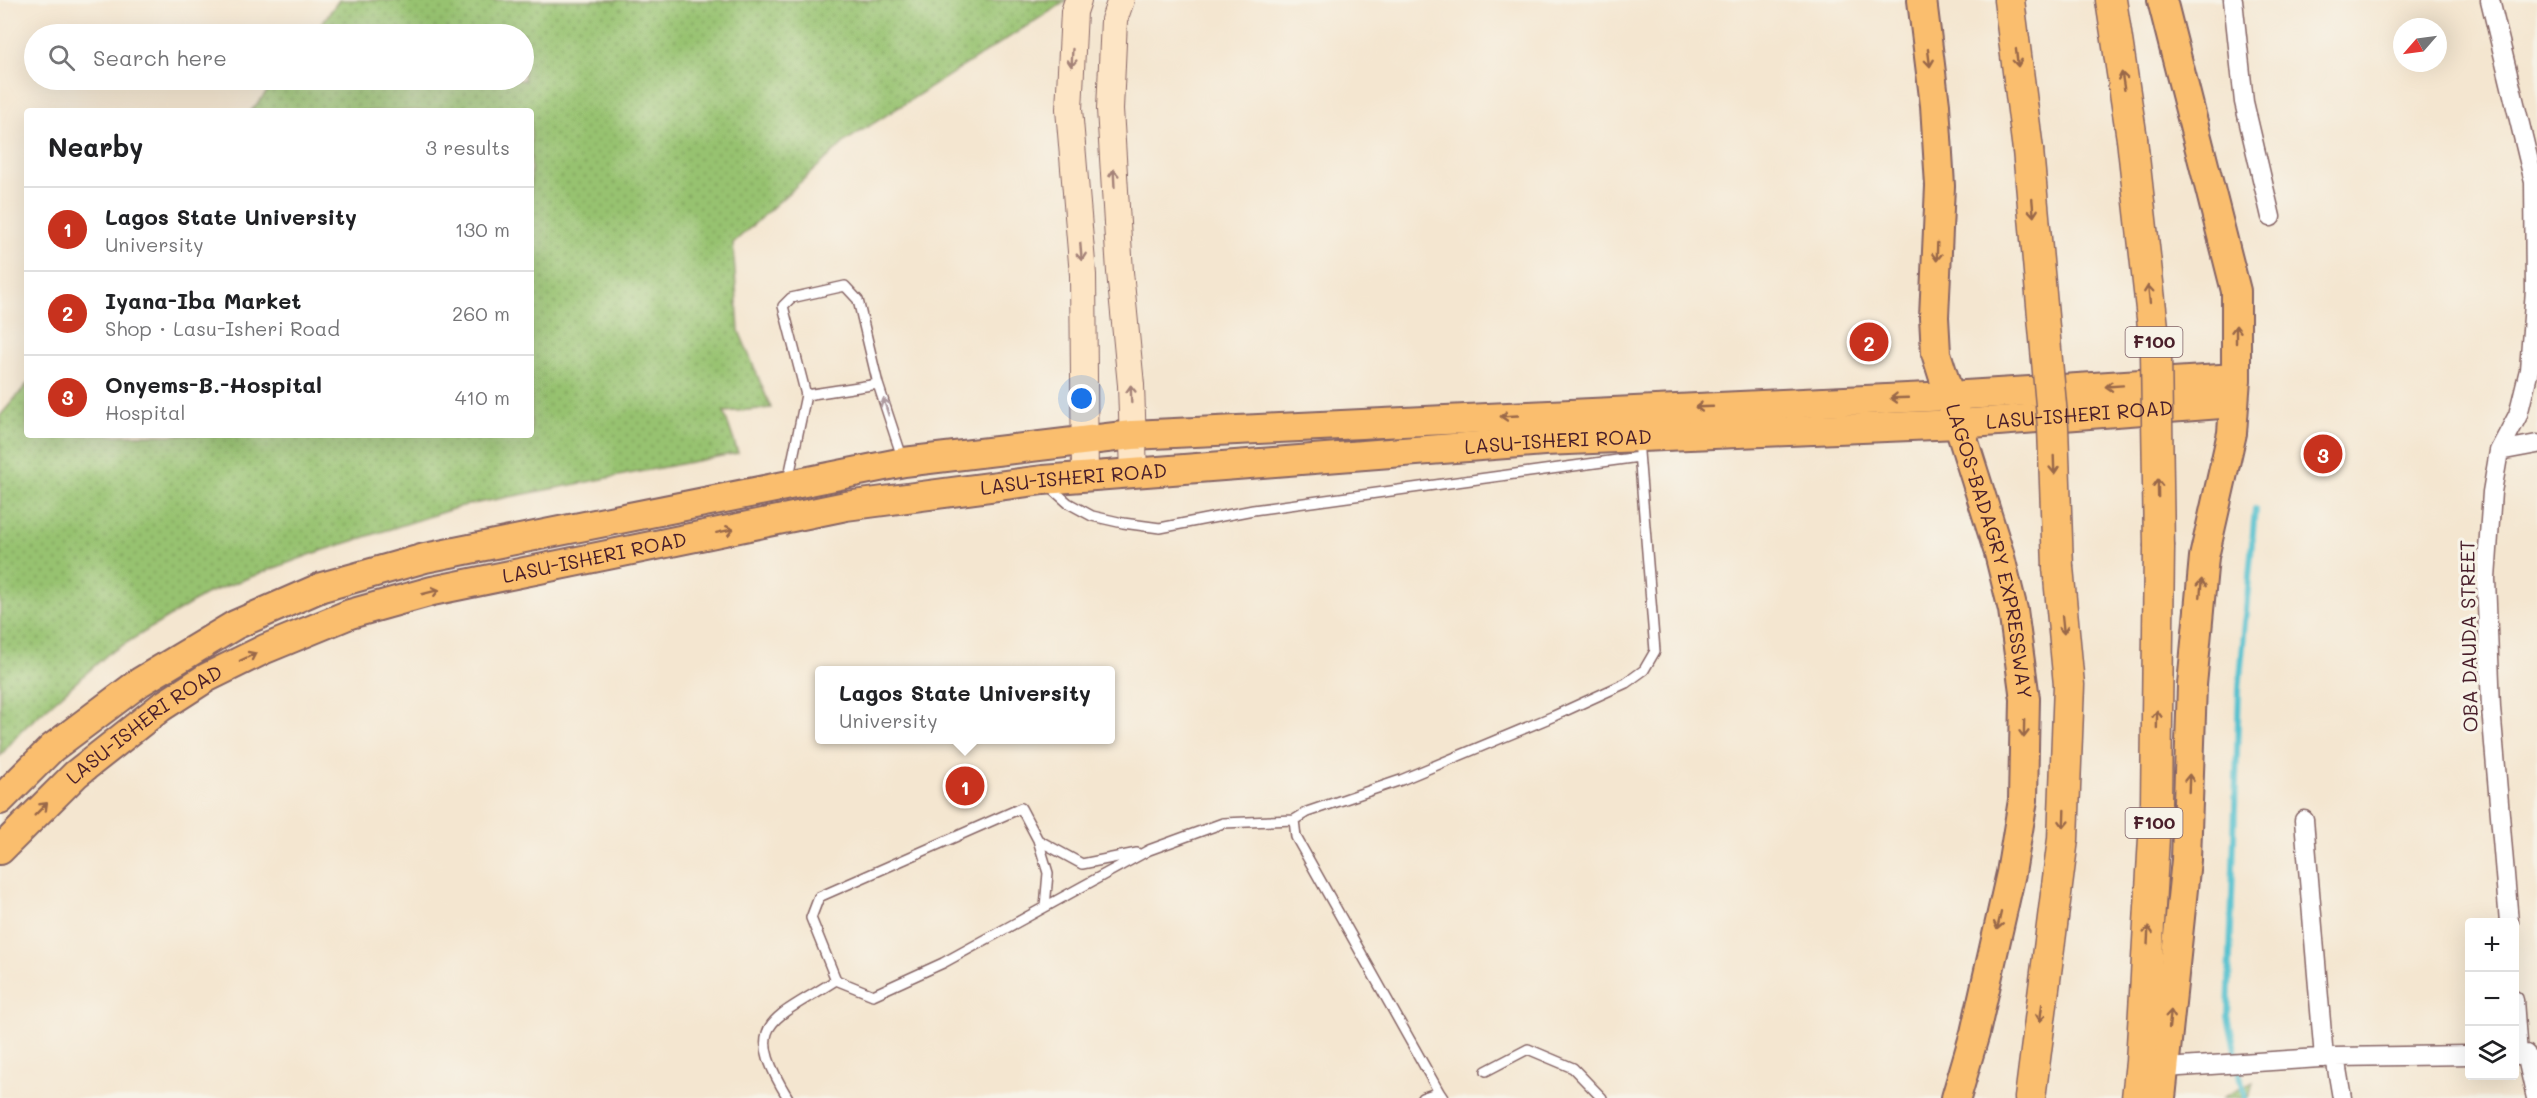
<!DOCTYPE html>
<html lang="en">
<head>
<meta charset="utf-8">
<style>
  body { margin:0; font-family:Mali,sans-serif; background:#f6f6f6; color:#202124 }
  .controls { position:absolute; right:18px; bottom:18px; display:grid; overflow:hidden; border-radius:6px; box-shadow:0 6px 24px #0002 }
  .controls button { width:54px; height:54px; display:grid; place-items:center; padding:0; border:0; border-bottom:2px solid #e0e0e0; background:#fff; color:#202124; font:30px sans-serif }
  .compass { position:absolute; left:2393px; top:18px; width:54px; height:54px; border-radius:50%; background:#fff; box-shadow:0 6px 24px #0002; rotate:242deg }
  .you { position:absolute; left:1082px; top:399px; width:21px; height:21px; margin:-15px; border:4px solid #fff; border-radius:50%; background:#1a73e8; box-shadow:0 0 0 9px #1a73e833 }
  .badge { display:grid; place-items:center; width:39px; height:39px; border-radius:50%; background:#c8321e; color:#fff; font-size:20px; font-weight:700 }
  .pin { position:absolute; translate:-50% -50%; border:3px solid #fff; box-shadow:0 2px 6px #0006 }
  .popup { position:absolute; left:815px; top:666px; width:300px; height:78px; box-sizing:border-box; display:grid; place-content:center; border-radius:6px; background:#fff; filter:drop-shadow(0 2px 4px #0005); font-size:20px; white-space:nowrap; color:#757577 }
  .popup b { font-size:22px; color:#202124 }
  .popup::after { content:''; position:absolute; left:50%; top:100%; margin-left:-12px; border:12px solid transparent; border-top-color:#fff }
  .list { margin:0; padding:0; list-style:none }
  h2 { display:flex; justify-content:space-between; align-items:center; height:78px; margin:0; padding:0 24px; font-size:26px }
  h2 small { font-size:20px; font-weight:400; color:#757577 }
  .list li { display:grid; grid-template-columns:39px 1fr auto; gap:18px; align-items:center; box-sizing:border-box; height:84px; padding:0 24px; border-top:2px solid #e0e0e0 }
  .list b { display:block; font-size:22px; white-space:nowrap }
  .list p { margin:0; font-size:20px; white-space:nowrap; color:#757577 }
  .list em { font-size:20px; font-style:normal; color:#757577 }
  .icon { flex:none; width:33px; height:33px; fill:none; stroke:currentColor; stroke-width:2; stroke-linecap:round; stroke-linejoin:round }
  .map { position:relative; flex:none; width:2537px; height:1098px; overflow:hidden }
  .search { position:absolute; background:#fff; box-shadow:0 6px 24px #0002; left:24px; top:24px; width:510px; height:66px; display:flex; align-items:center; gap:15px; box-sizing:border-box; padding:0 21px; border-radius:33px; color:#757577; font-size:22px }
  .panel { position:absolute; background:#fff; box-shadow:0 6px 24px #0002; left:24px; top:108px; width:510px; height:330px; border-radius:6px }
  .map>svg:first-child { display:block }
  .grass { fill:url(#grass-dots); stroke:#70704e; stroke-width:1.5 }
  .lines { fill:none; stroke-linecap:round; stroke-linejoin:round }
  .stream { stroke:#55c1cf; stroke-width:6 }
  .service-casing { stroke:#866565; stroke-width:12 }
  .minor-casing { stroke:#866565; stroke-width:21 }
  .secondary-casing { stroke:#866565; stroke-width:28 }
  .primary-casing { stroke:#866565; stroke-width:32 }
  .trunk-casing { stroke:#866565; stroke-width:33 }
  .service { stroke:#fff; stroke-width:9 }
  .minor { stroke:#fff; stroke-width:18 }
  .secondary { stroke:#fde5c5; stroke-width:26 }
  .primary { stroke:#fabe6e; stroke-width:28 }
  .trunk { stroke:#fabe6e; stroke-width:30 }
  .trunk-bridge-casing { stroke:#866565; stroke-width:33; stroke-linecap:butt }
  .trunk-bridge { stroke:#fabe6e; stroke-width:30 }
  .oneway { stroke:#a48278 }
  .oneway2 { stroke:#996749 }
  .oneway3 { stroke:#ae9aa0 }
  .labels { text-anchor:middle; stroke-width:6; stroke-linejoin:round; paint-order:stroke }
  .shield { fill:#f7f3e8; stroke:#7e5f64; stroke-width:1.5 }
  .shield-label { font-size:18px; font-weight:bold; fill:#4a1f2b }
  .street-label { font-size:20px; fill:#4a1f2b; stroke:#f7f3e8 }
</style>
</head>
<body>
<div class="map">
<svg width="2537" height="1098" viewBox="0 0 2537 1098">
  <defs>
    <pattern id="grass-dots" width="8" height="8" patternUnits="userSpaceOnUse" patternTransform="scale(1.5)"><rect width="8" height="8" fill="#97c270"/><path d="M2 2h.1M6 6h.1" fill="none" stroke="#7d9d5c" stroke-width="1.8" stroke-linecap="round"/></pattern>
  </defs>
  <rect width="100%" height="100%" fill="#f7f3e8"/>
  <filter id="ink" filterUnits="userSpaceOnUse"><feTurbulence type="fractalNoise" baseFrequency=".0167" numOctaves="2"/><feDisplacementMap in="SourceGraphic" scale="12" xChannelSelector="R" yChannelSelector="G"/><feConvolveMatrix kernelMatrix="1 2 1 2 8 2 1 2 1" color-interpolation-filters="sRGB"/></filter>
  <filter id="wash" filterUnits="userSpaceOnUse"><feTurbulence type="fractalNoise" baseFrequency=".008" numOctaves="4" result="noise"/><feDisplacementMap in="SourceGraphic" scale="24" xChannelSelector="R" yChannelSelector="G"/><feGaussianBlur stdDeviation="1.35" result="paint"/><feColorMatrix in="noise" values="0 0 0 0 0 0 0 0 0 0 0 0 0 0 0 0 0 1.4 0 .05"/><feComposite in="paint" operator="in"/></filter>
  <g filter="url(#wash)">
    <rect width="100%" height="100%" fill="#f4e6d0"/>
    <!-- grass -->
    <path class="grass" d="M339,0H1068L847,140L733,243L739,331L771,408L724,412L738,453L462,506L312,554L208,593L108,654L22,730L0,756V416L27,384V435H531V111H251L277,80H524V34H314Z
      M2253,1082L2249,1098H2222Z"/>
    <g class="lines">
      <!-- stream -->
      <path class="stream" d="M2245,1098L2228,1016L2239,690L2255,509"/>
    </g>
  </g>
  <g filter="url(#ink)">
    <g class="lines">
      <!-- service casing -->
      <g class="service-casing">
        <path id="service" d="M806,395L783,306L791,298L845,286L858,300L878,384
          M788,481L806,395L878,384L903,460
          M1049,486L1068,503L1092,516L1123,523L1160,528L1253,510L1639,457
          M1038,840L1082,864L1137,853
          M1045,907L1149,850L1223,823L1294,820
          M1486,1071L1528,1049L1573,1068L1602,1098
          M1439,1092L1296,837L1294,820L1307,812L1401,780L1554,716L1626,683L1644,670L1655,651L1638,440
          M788,1098C741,1021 773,1021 836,980L811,918L819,897L1021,808L1038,840L1048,873L1045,907L943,963L873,995L836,980
          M1422,1098L1439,1092L1443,1098"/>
      </g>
      <!-- minor casing -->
      <g class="minor-casing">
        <path id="minor" d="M2233,0L2244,102L2271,217
          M2490,0L2534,182L2535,290L2529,370L2518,415L2499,451L2492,492L2486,579L2491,708L2509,922
          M2499,451L2537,444
          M2304,820L2324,1058
          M2514,1000L2518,1055
          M2526,1054L2536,1098
          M2335,1057L2342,1098
          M2165,1068L2335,1057L2470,1055"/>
      </g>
      <!-- secondary casing -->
      <g class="secondary-casing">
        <path id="secondary" d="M1078,0L1074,12L1069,109L1083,275L1085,477
          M1121,0L1114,20L1110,109L1120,272L1131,385L1134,473"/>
      </g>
      <!-- primary casing -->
      <g class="primary-casing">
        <g id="primary">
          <path id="s1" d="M1922,0L1935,105L1940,186L1934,317L1936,353L1999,553L2013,610L2025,699L2023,800L2011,873L1975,1033L1956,1098"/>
          <path d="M0,800L52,748L140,682L235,625L322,587L425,558L904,462L1132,435L1949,396L2236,378"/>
          <path id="s2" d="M0,850L76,774L161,707L206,678L265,649L350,614L432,591L846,506L1043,480L1544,441L1959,424L2234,403"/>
          <path d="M2161,1098L2186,860L2192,685L2204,557L2232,433L2236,378V291L2162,0"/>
        </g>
      </g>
      <!-- trunk casing -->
      <g class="trunk-casing">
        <path id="trunk" d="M2009,0L2028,150
          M2111,0L2132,139
          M2030,1098L2063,839L2069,685L2058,567
          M2137,1098L2141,1062L2156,803L2159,547"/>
      </g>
      <!-- service -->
      <use href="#service" class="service"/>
      <!-- minor -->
      <use href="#minor" class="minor"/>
      <!-- secondary -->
      <use href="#secondary" class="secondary"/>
      <!-- primary -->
      <use href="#primary" class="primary"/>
      <!-- trunk -->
      <use href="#trunk" class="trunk"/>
      <!-- trunk-bridge casing -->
      <g class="trunk-bridge-casing">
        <path id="trunk-bridge" d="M2132,139L2156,354L2159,547
          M2028,150L2053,427L2058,567"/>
      </g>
      <!-- trunk-bridge -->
      <use href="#trunk-bridge" class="trunk-bridge"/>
    </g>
    <!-- one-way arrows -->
    <defs><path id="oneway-shaft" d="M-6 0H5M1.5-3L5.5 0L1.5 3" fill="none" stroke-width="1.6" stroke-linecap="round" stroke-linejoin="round" transform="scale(1.5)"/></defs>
    <g class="oneway">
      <use href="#oneway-shaft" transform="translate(1072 58) rotate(93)"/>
      <use href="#oneway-shaft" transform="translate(1114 178) rotate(-93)"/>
      <use href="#oneway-shaft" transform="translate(1081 252) rotate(85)"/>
      <use href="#oneway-shaft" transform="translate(1131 394) rotate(-92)"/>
    </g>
    <g class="oneway2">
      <use href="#oneway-shaft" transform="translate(1929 58) rotate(83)"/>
      <use href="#oneway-shaft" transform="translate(2017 58) rotate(83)"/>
      <use href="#oneway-shaft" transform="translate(2123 81) rotate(-99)"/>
      <use href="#oneway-shaft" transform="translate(2033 208) rotate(85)"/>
      <use href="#oneway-shaft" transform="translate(1937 252) rotate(92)"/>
      <use href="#oneway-shaft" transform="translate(2149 294) rotate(-96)"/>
      <use href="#oneway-shaft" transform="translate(2236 334) rotate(-90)"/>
      <use href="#oneway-shaft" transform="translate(2114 386) rotate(176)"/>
      <use href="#oneway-shaft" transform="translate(1899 398) rotate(178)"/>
      <use href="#oneway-shaft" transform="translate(1704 407) rotate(178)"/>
      <use href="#oneway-shaft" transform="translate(1509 416) rotate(177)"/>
      <use href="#oneway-shaft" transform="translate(2054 465) rotate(88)"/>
      <use href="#oneway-shaft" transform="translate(2158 488) rotate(-91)"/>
      <use href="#oneway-shaft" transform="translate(725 531) rotate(-12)"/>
      <use href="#oneway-shaft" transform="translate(2201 588) rotate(-85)"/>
      <use href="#oneway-shaft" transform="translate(431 592) rotate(-14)"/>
      <use href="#oneway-shaft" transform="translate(2063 625) rotate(84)"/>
      <use href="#oneway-shaft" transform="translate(248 657) rotate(-26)"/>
      <use href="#oneway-shaft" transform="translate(2157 719) rotate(-89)"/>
      <use href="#oneway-shaft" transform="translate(2024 729) rotate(91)"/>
      <use href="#oneway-shaft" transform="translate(2189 783) rotate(-88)"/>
      <use href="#oneway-shaft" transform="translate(41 809) rotate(-45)"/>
      <use href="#oneway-shaft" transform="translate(2064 819) rotate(92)"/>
      <use href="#oneway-shaft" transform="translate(1999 921) rotate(103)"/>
      <use href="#oneway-shaft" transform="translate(2148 935) rotate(-87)"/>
      <use href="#oneway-shaft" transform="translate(2041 1013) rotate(97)"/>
      <use href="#oneway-shaft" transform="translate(2170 1019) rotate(-84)"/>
    </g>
    <use class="oneway3" href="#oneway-shaft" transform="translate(886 407) rotate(-108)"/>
  </g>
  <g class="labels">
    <!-- shield labels -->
    <g class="shield">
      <rect x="2125.5" y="327" width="57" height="30" rx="4.5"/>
      <rect x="2125.5" y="808" width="57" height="30" rx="4.5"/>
    </g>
    <g class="shield-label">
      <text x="2154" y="348">F100</text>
      <text x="2154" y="829">F100</text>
    </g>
    <!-- street labels -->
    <g class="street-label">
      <text dy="7" stroke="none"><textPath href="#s2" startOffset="2172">LASU-ISHERI ROAD</textPath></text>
      <text dy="7" stroke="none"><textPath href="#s2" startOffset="1650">LASU-ISHERI ROAD</textPath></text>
      <text dy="7" stroke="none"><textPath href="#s2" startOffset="1164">LASU-ISHERI ROAD</textPath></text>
      <text dy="7" stroke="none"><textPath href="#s1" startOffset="560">LAGOS-BADAGRY EXPRESSWAY</textPath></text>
      <text dy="7" stroke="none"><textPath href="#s2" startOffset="678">LASU-ISHERI ROAD</textPath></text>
      <text transform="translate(2469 636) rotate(-91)" y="7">OBA DAUDA STREET</text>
      <text dy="7" stroke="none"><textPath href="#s2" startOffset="192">LASU-ISHERI ROAD</textPath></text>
    </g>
  </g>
</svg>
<div class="controls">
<button>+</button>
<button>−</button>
<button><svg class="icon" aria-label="layers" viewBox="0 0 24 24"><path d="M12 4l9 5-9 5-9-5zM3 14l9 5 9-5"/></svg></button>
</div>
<svg class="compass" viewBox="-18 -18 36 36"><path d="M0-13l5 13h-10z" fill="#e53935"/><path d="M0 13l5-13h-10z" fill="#757577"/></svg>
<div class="you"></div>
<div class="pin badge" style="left:965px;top:786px">1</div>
<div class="popup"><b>Lagos State University</b>University</div>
<div class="pin badge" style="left:1869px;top:342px">2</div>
<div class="pin badge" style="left:2323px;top:454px">3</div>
<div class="search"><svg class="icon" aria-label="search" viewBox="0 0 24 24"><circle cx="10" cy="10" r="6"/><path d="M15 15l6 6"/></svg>Search here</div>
<section class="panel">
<h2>Nearby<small>3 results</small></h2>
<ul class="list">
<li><span class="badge">1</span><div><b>Lagos State University</b><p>University</p></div><em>130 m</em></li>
<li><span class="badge">2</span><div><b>Iyana-Iba Market</b><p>Shop · Lasu-Isheri Road</p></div><em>260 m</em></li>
<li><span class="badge">3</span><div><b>Onyems-B.-Hospital</b><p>Hospital</p></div><em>410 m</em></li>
</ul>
</section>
</div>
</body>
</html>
